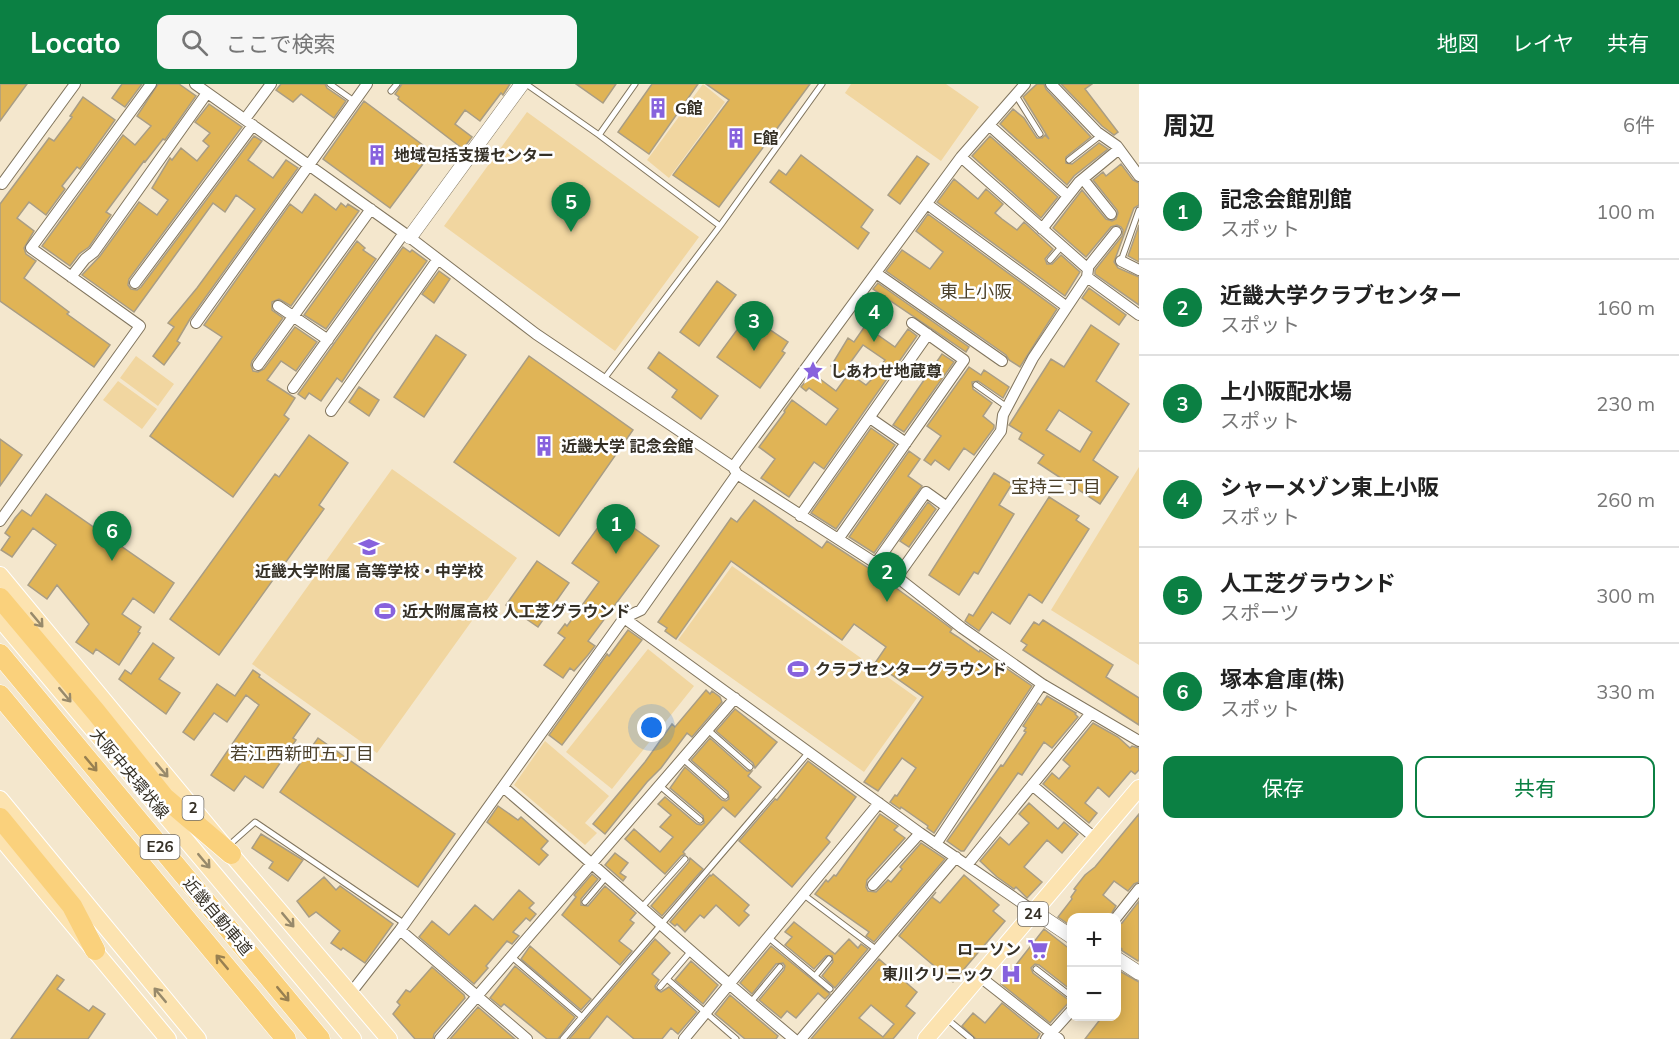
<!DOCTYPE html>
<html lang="ja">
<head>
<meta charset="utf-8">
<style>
  body { margin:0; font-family:Mulish,"Noto Sans JP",sans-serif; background:#f6f6f6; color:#222 }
  .controls { position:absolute; right:18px; bottom:18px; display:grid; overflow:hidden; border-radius:12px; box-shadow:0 3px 15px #0003 }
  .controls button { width:54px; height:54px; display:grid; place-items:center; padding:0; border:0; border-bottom:2px solid #e0e0e0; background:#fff; color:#222; font:30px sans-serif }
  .you { position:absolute; left:652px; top:644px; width:21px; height:21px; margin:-15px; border:4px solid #fff; border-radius:50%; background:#1a73e8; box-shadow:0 0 0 9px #1a73e833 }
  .badge { display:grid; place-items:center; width:39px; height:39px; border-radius:50%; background:#0b8043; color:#fff; font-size:20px; font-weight:700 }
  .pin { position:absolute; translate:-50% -50px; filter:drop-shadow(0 2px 3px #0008) }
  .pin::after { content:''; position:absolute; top:32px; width:21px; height:18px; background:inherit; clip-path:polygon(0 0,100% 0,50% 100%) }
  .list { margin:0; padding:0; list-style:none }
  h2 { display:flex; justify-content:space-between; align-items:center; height:78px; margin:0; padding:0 24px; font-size:26px }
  h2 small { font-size:20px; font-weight:400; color:#767676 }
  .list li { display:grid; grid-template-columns:39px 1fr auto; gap:18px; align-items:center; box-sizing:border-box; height:96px; padding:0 24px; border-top:2px solid #e0e0e0 }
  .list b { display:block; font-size:22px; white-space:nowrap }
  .list p { margin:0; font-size:20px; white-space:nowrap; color:#767676 }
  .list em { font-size:20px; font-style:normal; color:#767676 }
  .actions { display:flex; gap:12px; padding:18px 24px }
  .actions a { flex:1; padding:14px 0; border:2px solid #0b8043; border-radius:12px; text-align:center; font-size:21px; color:#0b8043 }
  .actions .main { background:#0b8043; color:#fff }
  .icon { flex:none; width:33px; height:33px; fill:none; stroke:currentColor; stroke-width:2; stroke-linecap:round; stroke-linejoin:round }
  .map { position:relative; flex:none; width:1139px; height:955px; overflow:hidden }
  header { display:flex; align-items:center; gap:36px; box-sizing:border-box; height:84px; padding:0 30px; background:#0b8043; color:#fff }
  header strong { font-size:28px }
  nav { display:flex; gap:33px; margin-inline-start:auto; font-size:21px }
  .search { width:420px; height:54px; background:#f6f6f6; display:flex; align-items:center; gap:15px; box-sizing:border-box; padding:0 21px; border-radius:12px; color:#767676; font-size:22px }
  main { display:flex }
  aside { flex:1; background:#fff }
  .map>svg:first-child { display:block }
  .green { fill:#f1d6a0 }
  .building { fill:#e0b456; stroke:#a99d84; stroke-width:1.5; fill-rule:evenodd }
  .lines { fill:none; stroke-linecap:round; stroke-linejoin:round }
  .service-casing { stroke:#81755e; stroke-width:7 }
  .minor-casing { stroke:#81755e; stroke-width:12 }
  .tertiary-casing { stroke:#81755e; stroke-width:15 }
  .primary-casing { stroke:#fff; stroke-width:18 }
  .motorway-casing { stroke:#fff; stroke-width:21 }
  .service { stroke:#fff; stroke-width:5 }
  .minor { stroke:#fff; stroke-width:10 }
  .tertiary { stroke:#fff; stroke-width:14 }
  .primary { stroke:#fce3b0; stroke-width:16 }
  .motorway { stroke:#fad17c; stroke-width:20 }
  .oneway { stroke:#988a6b }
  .oneway2 { stroke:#988051 }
  .labels { text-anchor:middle; stroke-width:5; stroke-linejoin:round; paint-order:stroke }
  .shield { fill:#fff; stroke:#726e67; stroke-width:1.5 }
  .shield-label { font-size:15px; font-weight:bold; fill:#353026 }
  .poi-label { font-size:16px; font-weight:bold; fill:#353026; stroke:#fff; text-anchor:start }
  .street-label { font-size:16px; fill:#353026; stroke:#fff }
  .neighbourhood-label { font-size:18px; fill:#4c412b; stroke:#fff }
</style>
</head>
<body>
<header>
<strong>Locato</strong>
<div class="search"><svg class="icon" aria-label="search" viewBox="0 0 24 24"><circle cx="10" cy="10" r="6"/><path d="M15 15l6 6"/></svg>ここで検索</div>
<nav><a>地図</a><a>レイヤ</a><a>共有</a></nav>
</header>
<main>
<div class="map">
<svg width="1139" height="955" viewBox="0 0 1139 955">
  <rect width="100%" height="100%" fill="#f4e7cd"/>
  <!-- green -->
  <path class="green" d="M703,0L725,18L669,94L647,76Z
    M851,0H946L979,23L941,77L845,9Z
    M527,28L699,153L615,267L444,142Z
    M136,272L174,300L158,322L120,294Z
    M118,297L157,325L142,345L103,316Z
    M1139,383V581L1051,526Z
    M392,385L517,474L377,669L252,580Z
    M732,482L917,614L864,688L678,556Z
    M648,565L694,602L612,705L566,668Z
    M545,657L609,712L585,739L597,749L585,761L514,701Z"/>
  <!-- building -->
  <path class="building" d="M0,0H27L0,37Z
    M122,0H142L125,23L112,14Z
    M158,0H179L196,12L165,56L163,55L145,78L144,77L106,128L111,131L89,163L79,170L70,182L42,162L123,51L135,61L151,42L137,32Z
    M281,0H325L327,4L346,17L334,34L301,10L293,18L276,6Z
    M402,0H510L503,11L501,9L480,37L465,26L455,40L472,53L463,65L398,15L399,13L395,10Z
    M576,0H616L603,19Z
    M652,0H698L649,70L618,48Z
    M706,0H810L719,123L673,91L729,16Z
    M1037,0H1044L1046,5L1091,53L1066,73V79L1072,80L1099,59L1108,65L1074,92L1067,101L1000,40L1013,25L1024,34L1037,54H1042L1045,51L1049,55L1023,13Z
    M1061,0H1092L1085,5L1118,48L1114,51L1102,42Z
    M83,13L115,36L80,85L77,83L62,102L65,105L46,131L29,118L17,134L34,147L24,164L26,170L36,177L24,194L69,228L67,230L110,261L94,283L0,217V120L49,54L54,57L72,33L70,32Z
    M364,17L432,68L390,124L323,75Z
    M209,20L242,43L129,195L128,201L131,205L137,206L141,203L254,52L262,57L248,76L273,94L286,76L298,84L190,235L177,257L180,259L164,281L153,272L174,243L168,239L197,204L255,125L236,111L225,128L213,119L134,228L82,191L100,172L139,118L157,131L168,116L152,104L170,74L172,76L181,64L197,77L209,62L203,57L210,49L195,38Z
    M990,52L1058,113L1041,134L972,72Z
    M801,71L873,126L861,143L869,149L858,165L770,98L779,86L786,91Z
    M917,72L929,80L900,120L888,111Z
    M1121,80L1133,96L1139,99V121L1134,124L1114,178L1118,184L1139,193V221L1095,190V186L1122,152L1123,146L1121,143L1117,141L1111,143L1086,173L1053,144L1082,106L1106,135L1112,137L1116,135L1118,129L1117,126L1093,96L1103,88L1106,92Z
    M954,95L978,115L986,105L1003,120L995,129L1002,135L1017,146L1024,138L1053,165L1045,175L1047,180H1052L1061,171L1080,188L1065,212L937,118Z
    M315,110L336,126L341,119L346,123L348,120L359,127L291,222L279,215L272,218V226L283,234L252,277L251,281L253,287L258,288L264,285L295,243L317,258L296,287L281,277L267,296L295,314L284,331L289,335L233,413L150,352L222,253L204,241L290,120L302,129Z
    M928,130L1057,225L1020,283L1009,276L1006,271L886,187L902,166L930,185L943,168L916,147Z
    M1139,141V178L1128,172Z
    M357,157L365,164L363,166L376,175L326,245L304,231Z
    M403,163L410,168L412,166L427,177L374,250L342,298L337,294L321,317L309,309L305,315L298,310Z
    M439,187L450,195L434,219L422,210Z
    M717,197L736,211L699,262L680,248Z
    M878,199L969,263L966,268L873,205Z
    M1089,204L1126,231L1119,241L1082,214Z
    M748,231L788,258L782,267L785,269L760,304L717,273Z
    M1091,241L1119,260L1096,297L1129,320L1093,376L1118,393L1100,420L1038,379L1044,371L1019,355L1022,349L1009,341L1051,275L1064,283ZM1059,326L1092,348L1080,368L1046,346Z
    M865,242L895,263L908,245L917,252L824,385L814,378L789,413L761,394L775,375L759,363L785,328L784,327L792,316L826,341L838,325L809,304L806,307L801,303L812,289L836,307L849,289L866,301L871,296L885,276L863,261L842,290L831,282L848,254L854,258Z
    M436,251L466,271L424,333L394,313Z
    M659,268L718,312L701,335L672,313L677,306L648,284Z
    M942,270L954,278L904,348L893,341Z
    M529,272L633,346L559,452L454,378Z
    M969,283L981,291L984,286L1009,303L1003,314L978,297L972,298L973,305L992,319L983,332L994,341V344L974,371L964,364L949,386L935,376L931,381L924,376L941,352L927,342Z
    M359,303L379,316L369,332L349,318Z
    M871,344L895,361L836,445L811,429Z
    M309,351L348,379L319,421L324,425L219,571L170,535L275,390L279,393Z
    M0,355L22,371L0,402Z
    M909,367L920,375L908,392L922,402L874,469L849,453Z
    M994,389L1012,400L999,421L1014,430L978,490L974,488L959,511L929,491Z
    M46,410L174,499L154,529L133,514L122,530L141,543L138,548L140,549L119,581L96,565L93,570L76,558L89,540L57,501L47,515L28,501L56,461L33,444L12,473L1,466L10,453L5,449L15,434L22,426L31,432Z
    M1049,413L1079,432L1076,436L1089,445L1042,519L1029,510L1010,540L992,528L979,547L965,537L969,530L973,532Z
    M754,416L822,464L827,457L867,483L925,525L952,545L950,548L958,553L979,568L980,566L1032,602L934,749L927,744L928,742L901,723L900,725L890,718L895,711L897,712L916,684L902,674L878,707L864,698L923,613L875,579L886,563L854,540L842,556L731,477L676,555L665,547L667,544L658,538L731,434L737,438Z
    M928,418L936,425L909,463L900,457Z
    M610,427L659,462L588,557L595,562L588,571L574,587L570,584L563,594L544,581L565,554L558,549L565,540L567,542L599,498L572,479Z
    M537,477L569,499L538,543L506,521Z
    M1043,536L1113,581L1106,593L1139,614V641L1023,566L1027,561L1021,557L1034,538L1039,541Z
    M628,546L642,556L562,661L549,651L607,570L609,572Z
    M153,559L174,574L159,595L180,609L166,630L119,595L125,586L131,590Z
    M253,586L260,591L259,593L310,630L293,654L296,656L263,704L245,692L234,707L211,691L259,621L246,611L227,638L214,629L194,656L183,648L217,600L235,612Z
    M706,606L710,610L712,607L720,613L722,618L692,653L687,649L661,684L647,698L605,750L593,740L645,678L672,640L675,643Z
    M1047,612L1076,629L1075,630L1078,633L1052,664L1044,658L1022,691L1018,689L964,767H961L947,757L1001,681L1003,682L1026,648L1024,647L1026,644L1023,642L1038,619L1041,621Z
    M735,625L777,658L755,684L753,679L716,647Z
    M1093,639L1118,653L1130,664L1132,662L1139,664V686L1135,690L1131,687L1109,713L1098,703L1085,719L1097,729L1089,739L1043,700L1052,689L1059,695L1070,682L1063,676Z
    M318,654L455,750L418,803L280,708Z
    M710,654L747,687H752L748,692L761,703L735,733L723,723L683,768L685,770L681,772L665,790L625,755L634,745L660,768L673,753L660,743L671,731L658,720L665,713L697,740L701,741L704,739L703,732L670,704L685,683L722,716L726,717L729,715L728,708L691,676Z
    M808,677L856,713L826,754L830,758L792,803L739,757L775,715L777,716Z
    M1029,719L1058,745L1064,738L1078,750L1062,769L1047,756L1024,783L1042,798L1027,814L1016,803L1014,805L997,793L980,777L1000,753L1009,761L1029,739L1019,730Z
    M498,722L518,736L521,733L548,757L541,765L548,771L539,781L487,738Z
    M880,730L898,742L894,746L905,754L867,796L866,803L868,807L876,808L888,796L891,798L902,785L900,783L921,759L945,775L874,858L866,852L869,848L815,810L826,796L828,798L834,791L836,792Z
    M1139,730V798L1134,800L1128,807L1114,797L1103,811L1116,822L1109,834H1071V842L1058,833L1072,815L1071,813L1076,806L1074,805L1085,791L1095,783Z
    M261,750L303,776L288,797L269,784L273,778L252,764Z
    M615,769L628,779L620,789L626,793L623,797L605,781Z
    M690,774L703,785L662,832L651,822L689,778Z
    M592,790L598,795L581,815V821L588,822L605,802L636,829L630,836L634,839L619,857L632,867L620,881L562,831L576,813L574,811Z
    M713,790L749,821L744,827L749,831L739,842L716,821L704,834L700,831L685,848L677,840L675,842L670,838L710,791L711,792Z
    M964,791L999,821L993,827L1005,837L953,898L899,852L936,808L932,813L940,819Z
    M324,793L336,806L340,802L393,840L365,879L343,864L341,866L331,859L340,847L316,828L309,833L297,817Z
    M519,806L534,819L529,824L536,830L530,837L526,834L513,848L519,852L512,860L507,857L486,882L488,884L474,900L419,853L432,837L449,851L475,821L493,836Z
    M1139,817V876L1138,877L1121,866L1122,865L1116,860V841L1122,839Z
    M794,838L835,870L849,855L858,864L861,860L868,865L835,904L822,892L833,878L832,872H826L814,885L785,861L792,853L785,848Z
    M1044,845L1071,866V906L1039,881L1035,880L1031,884L1033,889L1070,917L1050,939L1001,900Z
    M655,855L670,869L652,890L659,896L655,902L656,905L661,908L669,903L697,928L678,950L671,944L662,955H634L607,932L589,955H569Z
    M530,862L591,915L581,926L521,875Z
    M771,862L830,910L825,915L818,909L796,934L787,927L781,934L759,916L784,886L785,882L783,879L776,880L752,910L740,899Z
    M879,875L917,908L906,922L915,929L893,955H811ZM871,921L894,940L883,953L859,934Z
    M691,877L718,901L703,920L675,896Z
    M515,882L575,933L558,955H547L504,920L501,923L490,914Z
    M432,883L464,911L465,914L434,950L433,955H415L393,930L400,921L397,918L406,906L410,908Z
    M1116,885L1139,898V955H1085L1102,933H1116Z
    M57,891L64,896L57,905L89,927L93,922L105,930L88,955H11Z
    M730,911L778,952L776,955H745L715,930Z
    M1002,919L1040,950L1037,955H976L962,942L973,929L985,939Z
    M478,923L515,955H450Z"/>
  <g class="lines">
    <!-- service casing -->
    <g class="service-casing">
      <path id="service" d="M330,0L354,17
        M526,0L599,51L720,142L604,295
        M391,7L397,0
        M1015,10L1040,50
        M599,51L635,0
        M1069,76L1101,51
        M720,142L822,0
        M1050,176L1062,162
        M1121,177L1139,126
        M976,301L1007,323
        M708,646L750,683
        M683,675L725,712
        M660,702L700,736
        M227,763L255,738L405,840
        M804,811L877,866
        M585,818L607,792
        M642,823L685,775
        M768,853L830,905
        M512,873L582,933
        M1036,885L1072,913
        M815,892L829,875
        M667,895L736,955
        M660,903L691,867
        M751,918L780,883
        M947,935L971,955
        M563,955L809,668"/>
    </g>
    <!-- minor casing -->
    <g class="minor-casing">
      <path id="minor" d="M195,0L404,149L536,250L733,383L737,390L641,526L624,534L400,846L350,910
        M1051,0L1097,48L1117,62L1139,92
        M245,35L271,0
        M989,41L1068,112
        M1083,95L1111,130
        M2,100L75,0
        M927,120L1067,223
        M1042,145L1079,98L1119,65
        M1121,177L1139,186
        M1088,183L1116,148
        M876,189L1002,277
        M71,193L85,175L94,168L207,9
        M1087,193L1139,231
        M135,199L253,41
        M278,222L328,256
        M196,239L367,0
        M258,281L371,125
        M293,304L404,149
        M331,327L438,175
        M870,334L906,359
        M733,383L961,73L1025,0
        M737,390L897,493L962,544L1042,600L1139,657
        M800,432L928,250
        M0,437L140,242L31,164L151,0
        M839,454L964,276L912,239
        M876,479L926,408L947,423
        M897,493L1001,347L1003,331L1033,274L1087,193L1088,185L961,73
        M624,534L920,749L1035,828
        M1032,701L1096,755
        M503,703C601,786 695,873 794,955
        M936,760L1042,600
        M967,781L1091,629
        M873,801L920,749
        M1116,834L1139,805
        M400,846L527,955
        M979,892L1059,955
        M440,955L735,614
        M684,955L879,719
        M801,955L956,773
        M1046,955L1072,926"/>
    </g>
    <!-- tertiary casing -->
    <g class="tertiary-casing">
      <path id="tertiary" d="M410,153L522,0
        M1035,828L1072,853
        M1116,874L1139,889"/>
    </g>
    <!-- primary casing -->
    <g class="primary-casing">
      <path id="primary" d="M0,491L231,770L389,955
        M0,535L353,955
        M0,715L198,955
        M0,753L168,955
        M926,955L1139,704"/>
    </g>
    <!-- motorway casing -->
    <g class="motorway-casing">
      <path id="motorway" d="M0,514L96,628L164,713L231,770
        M0,570L320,955
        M0,611L286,955
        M0,734L72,822L95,866"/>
    </g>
    <!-- service -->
    <use href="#service" class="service"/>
    <!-- minor -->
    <use href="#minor" class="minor"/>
    <!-- tertiary -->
    <use href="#tertiary" class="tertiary"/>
    <!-- primary -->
    <use href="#primary" class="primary"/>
    <!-- motorway -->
    <use href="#motorway" class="motorway"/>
  </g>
  <!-- one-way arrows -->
  <defs><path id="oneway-shaft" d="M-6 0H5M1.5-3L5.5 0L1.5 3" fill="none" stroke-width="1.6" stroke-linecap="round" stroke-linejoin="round" transform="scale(1.5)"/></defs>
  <g class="oneway">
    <use href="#oneway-shaft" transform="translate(37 536) rotate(50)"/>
    <use href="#oneway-shaft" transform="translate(65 611) rotate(50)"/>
    <use href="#oneway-shaft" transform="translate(162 686) rotate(50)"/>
    <use href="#oneway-shaft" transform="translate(204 777) rotate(50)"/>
    <use href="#oneway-shaft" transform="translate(288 836) rotate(50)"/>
    <use href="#oneway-shaft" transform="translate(160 911) rotate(-130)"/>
  </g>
  <g class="oneway2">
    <use href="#oneway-shaft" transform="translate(91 680) rotate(50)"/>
    <use href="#oneway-shaft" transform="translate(222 878) rotate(-130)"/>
    <use href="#oneway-shaft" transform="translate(283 910) rotate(50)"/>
  </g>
  <!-- icons -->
  <defs>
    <g id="building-bare" transform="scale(1.62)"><path d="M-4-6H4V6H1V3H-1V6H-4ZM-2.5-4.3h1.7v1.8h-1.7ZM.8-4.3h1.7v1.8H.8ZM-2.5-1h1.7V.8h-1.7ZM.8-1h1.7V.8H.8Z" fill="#8762dd" stroke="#fff" stroke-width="2.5" paint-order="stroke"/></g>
    <g id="sight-bare" transform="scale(1.62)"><path d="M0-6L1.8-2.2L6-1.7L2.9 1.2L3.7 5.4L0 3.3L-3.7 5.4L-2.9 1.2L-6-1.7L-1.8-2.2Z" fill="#8762dd" stroke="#fff" stroke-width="2.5" paint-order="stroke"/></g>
    <g id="school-bare" transform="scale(1.62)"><path d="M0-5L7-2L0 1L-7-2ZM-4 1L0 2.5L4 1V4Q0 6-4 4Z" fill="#8762dd" stroke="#fff" stroke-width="2.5" paint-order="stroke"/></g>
    <g id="stadium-bare" transform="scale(1.62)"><path d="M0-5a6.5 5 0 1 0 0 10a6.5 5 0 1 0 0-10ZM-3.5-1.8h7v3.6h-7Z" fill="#8762dd" stroke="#fff" stroke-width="2.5" paint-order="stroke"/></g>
    <g id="supermarket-bare" transform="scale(1.62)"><path d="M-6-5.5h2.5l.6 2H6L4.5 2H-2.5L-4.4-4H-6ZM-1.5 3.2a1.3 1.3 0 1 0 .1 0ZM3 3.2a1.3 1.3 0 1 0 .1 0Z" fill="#8762dd" stroke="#fff" stroke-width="2.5" paint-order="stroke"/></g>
    <g id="hospital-bare" transform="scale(1.62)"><path d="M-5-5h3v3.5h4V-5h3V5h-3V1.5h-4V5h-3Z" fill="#8762dd" stroke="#fff" stroke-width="2.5" paint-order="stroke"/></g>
  </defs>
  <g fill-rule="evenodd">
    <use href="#building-bare" x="658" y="24"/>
    <use href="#building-bare" x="736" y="54"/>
    <use href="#building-bare" x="377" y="71"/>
    <use href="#sight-bare" x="813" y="287"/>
    <use href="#building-bare" x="544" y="362"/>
    <use href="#school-bare" x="369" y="463"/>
    <use href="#stadium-bare" x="385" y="527"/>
    <use href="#stadium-bare" x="798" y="585"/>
    <use href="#supermarket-bare" x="1038" y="865"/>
    <use href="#hospital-bare" x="1011" y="890"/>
  </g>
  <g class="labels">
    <!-- shield labels -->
    <g class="shield">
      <rect x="182.5" y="712" width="21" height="24" rx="4.5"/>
      <rect x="140.5" y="751" width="39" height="24" rx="4.5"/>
      <rect x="1018" y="818" width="30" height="24" rx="4.5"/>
    </g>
    <g class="shield-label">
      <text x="193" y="729">2</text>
      <text x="160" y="768">E26</text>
      <text x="1033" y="835">24</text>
    </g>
    <!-- poi labels -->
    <g class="poi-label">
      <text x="675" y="30">G館</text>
      <text x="753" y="60">E館</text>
      <text x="394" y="77">地域包括支援センター</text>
      <text x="830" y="293">しあわせ地蔵尊</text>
      <text x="561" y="368">近畿大学 記念会館</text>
      <text x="369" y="493" text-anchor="middle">近畿大学附属 高等学校・中学校</text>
      <text x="402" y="533">近大附属高校 人工芝グラウンド</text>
      <text x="815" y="591">クラブセンターグラウンド</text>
      <text x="1021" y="871" text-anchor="end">ローソン</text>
      <text x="994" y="896" text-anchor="end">東川クリニック</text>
    </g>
    <!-- street labels -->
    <g class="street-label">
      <text transform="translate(130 689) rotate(50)" y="6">大阪中央環状線</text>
      <text transform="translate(218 832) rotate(50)" y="6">近畿自動車道</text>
    </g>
    <!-- neighbourhood labels -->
    <g class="neighbourhood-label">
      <text x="976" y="214">東上小阪</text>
      <text x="1056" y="409">宝持三丁目</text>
      <text x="302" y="676">若江西新町五丁目</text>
    </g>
  </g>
</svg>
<div class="controls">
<button>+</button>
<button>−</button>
</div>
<div class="you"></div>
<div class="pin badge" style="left:616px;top:470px">1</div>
<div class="pin badge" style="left:887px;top:518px">2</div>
<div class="pin badge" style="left:754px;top:267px">3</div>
<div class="pin badge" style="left:874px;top:258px">4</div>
<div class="pin badge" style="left:571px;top:148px">5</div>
<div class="pin badge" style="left:112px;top:477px">6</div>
</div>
<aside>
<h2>周辺<small>6件</small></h2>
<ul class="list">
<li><span class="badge">1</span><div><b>記念会館別館</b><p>スポット</p></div><em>100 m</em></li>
<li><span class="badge">2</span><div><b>近畿大学クラブセンター</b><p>スポット</p></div><em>160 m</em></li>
<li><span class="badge">3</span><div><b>上小阪配水場</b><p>スポット</p></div><em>230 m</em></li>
<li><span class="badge">4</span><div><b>シャーメゾン東上小阪</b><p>スポット</p></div><em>260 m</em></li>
<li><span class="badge">5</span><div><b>人工芝グラウンド</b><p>スポーツ</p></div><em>300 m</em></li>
<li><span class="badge">6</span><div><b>塚本倉庫(株)</b><p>スポット</p></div><em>330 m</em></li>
</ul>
<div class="actions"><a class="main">保存</a><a>共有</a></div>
</aside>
</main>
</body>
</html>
